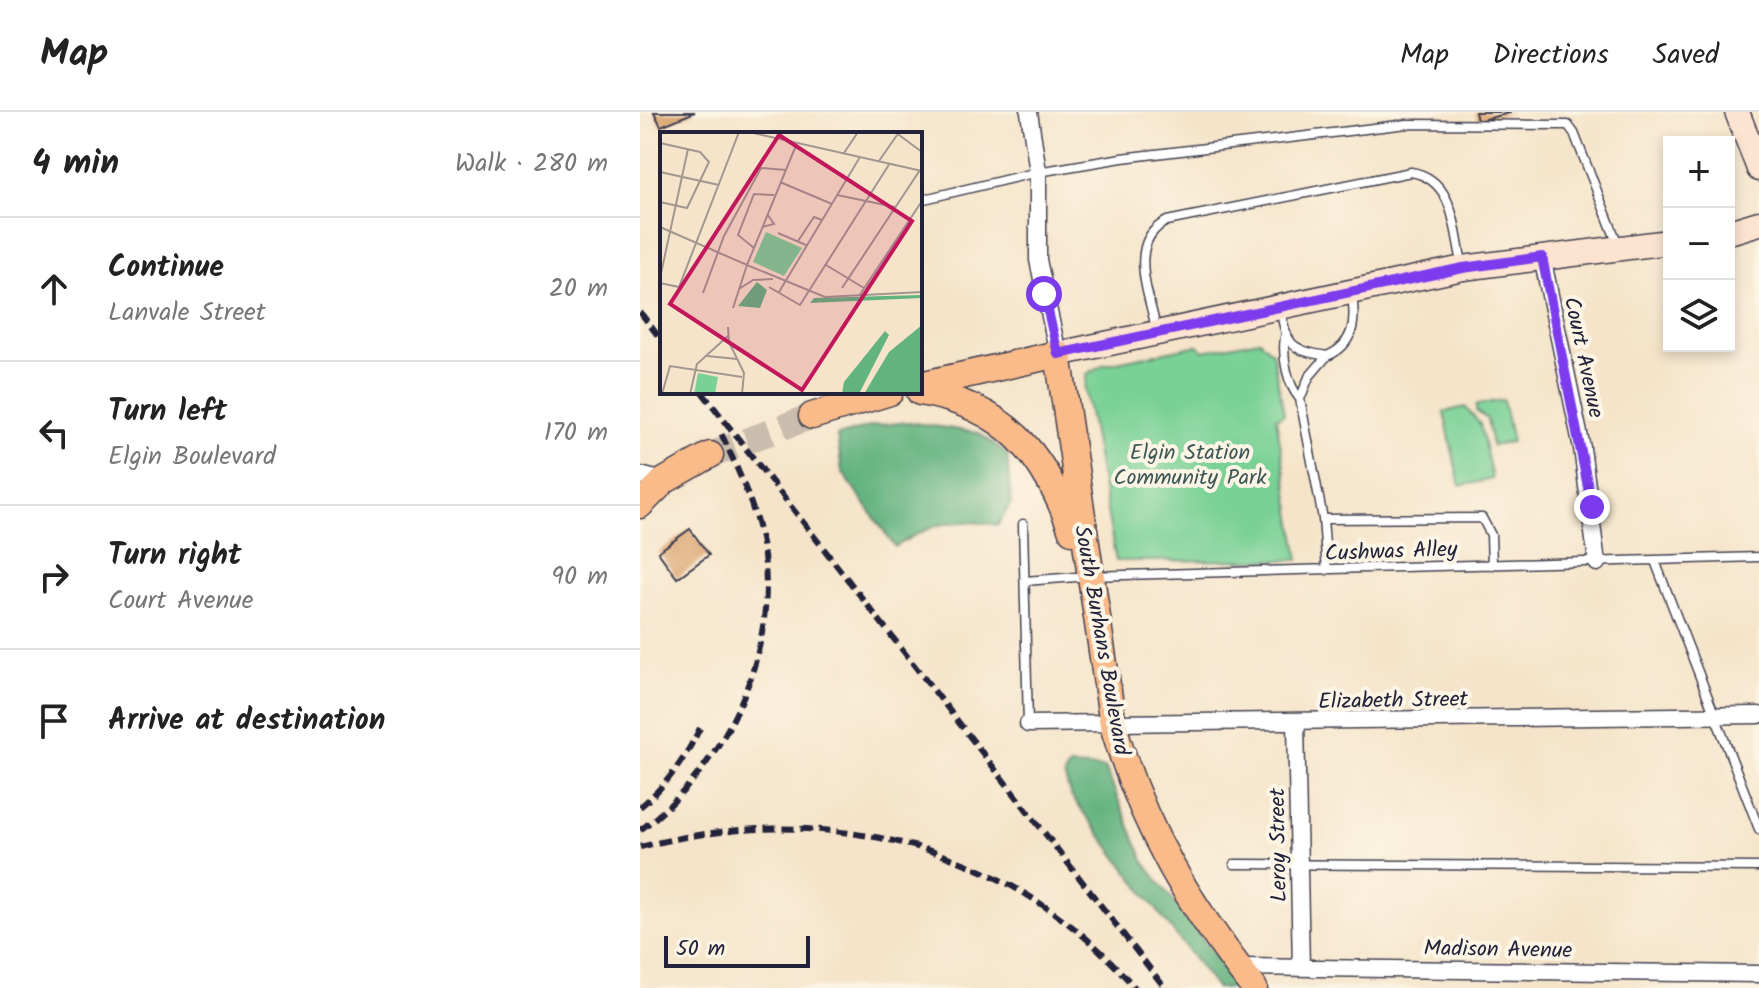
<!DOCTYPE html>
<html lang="en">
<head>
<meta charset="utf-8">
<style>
  body { margin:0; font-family:Kalam,sans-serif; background:#f2f2f2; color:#222 }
  .controls { position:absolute; right:24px; top:24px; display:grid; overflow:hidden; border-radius:0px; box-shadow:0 4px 12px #0003 }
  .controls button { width:72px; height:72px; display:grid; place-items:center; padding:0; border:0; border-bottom:2px solid #e0e0e0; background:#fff; color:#222; font:40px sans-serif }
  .scale { position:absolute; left:24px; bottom:20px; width:146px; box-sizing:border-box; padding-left:8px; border:4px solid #22223b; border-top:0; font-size:22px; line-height:28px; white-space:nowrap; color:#22223b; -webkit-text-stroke:6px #fcf5e5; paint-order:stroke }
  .stop { position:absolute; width:24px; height:24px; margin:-18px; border:6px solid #7c3aed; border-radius:50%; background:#fff }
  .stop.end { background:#7c3aed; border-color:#fff; box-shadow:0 2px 8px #0008 }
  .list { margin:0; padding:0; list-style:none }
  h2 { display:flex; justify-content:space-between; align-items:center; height:104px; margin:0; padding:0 32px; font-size:34px }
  h2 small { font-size:26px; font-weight:400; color:#767676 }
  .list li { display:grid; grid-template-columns:52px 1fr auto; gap:24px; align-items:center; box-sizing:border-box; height:144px; padding:0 32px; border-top:2px solid #e0e0e0 }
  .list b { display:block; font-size:30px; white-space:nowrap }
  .list p { margin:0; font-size:26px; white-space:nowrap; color:#767676 }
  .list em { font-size:26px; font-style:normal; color:#767676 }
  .icon { flex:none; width:44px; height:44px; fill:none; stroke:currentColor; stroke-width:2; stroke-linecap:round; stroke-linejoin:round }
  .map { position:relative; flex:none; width:1119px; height:876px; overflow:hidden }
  header { display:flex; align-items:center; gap:48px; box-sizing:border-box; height:112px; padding:0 40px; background:#fff; border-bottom:2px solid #e0e0e0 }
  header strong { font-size:38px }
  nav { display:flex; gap:44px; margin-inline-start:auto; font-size:28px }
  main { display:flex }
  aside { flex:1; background:#fff }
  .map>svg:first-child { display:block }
  .green { fill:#7ad196; stroke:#4e7a68; stroke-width:2 }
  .forest { fill:#63b37f; stroke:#426a5d; stroke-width:2 }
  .building { fill:#d6975c }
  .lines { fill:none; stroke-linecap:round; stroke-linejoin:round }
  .primary-tunnel { stroke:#cbbdad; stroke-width:26; stroke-dasharray:26 13; stroke-linecap:butt }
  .lane-casing { stroke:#423f50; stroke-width:11 }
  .street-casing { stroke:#423f50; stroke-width:19 }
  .secondary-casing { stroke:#423f50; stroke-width:27 }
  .primary-casing { stroke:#423f50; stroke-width:29 }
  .lane { stroke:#fff; stroke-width:8 }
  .street { stroke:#fff; stroke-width:16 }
  .secondary { stroke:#fde4d1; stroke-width:24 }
  .primary { stroke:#fabb8b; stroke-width:26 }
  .rail { stroke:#22223b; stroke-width:6; stroke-dasharray:12 6; stroke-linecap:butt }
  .route { stroke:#7c3aed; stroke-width:10 }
  .labels { text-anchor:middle; stroke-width:8; stroke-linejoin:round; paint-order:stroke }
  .street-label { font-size:22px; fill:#22223b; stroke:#fcf5e5 }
  .park-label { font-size:22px; fill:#3c5756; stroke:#fcf5e5 }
  .inset-road { fill:none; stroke:#a19690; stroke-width:2 }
  .view { fill:#c2185b; fill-opacity:0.15; stroke:#c2185b; stroke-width:4 }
  .inset-edge { fill:none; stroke:#22223b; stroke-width:4 }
</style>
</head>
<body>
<header>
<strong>Map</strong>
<nav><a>Map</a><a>Directions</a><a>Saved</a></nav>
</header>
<main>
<aside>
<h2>4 min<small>Walk · 280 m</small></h2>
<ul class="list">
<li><svg class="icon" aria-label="ahead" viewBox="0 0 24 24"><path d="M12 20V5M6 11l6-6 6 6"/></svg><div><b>Continue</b><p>Lanvale Street</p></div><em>20 m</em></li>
<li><svg class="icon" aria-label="left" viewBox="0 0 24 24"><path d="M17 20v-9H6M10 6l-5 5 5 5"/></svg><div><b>Turn left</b><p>Elgin Boulevard</p></div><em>170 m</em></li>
<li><svg class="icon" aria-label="right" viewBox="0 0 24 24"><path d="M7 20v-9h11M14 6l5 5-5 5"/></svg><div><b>Turn right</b><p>Court Avenue</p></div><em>90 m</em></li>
<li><svg class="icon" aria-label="arrive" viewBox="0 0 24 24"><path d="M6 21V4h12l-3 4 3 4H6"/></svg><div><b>Arrive at destination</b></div></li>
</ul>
</aside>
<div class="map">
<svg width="1119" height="876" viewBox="0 0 1119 876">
  <rect width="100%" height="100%" fill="#fcf5e5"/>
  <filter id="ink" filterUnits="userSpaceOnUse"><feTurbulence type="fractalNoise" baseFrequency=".0125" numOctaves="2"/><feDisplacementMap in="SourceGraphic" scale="16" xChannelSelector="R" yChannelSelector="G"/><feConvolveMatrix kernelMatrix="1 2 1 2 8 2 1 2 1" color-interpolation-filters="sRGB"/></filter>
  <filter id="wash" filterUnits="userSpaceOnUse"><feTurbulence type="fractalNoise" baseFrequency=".006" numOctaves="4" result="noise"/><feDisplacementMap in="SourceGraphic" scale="32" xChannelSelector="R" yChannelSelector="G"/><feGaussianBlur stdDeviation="1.8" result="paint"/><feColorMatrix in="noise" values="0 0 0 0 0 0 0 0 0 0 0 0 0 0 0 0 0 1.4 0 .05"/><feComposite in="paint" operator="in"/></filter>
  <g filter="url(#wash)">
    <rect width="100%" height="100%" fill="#f5e4c9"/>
    <!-- green -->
    <path class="green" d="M619,228L632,240L644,302L636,306L659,448L476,449L445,277L447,262L463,253L558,233L564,239Z
      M863,288L872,330L852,334L847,307L836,299V293Z
      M825,295L840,312L852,367L820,374L804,300Z"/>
    <!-- forest -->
    <path class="forest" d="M268,310L338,321L367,342L371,391L358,413C312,406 294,410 255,435L202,359L197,324L232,314Z
      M429,654L465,656L505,751L599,876H576L431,684L424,663Z"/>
    <g id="blocks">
      <!-- building -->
      <path class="building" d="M14,0H55L21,14Z
        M835,0H870V1L837,9Z
        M50,417L69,443L37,466L18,440Z"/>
    </g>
  </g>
  <g filter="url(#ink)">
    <use href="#blocks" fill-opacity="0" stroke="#423f50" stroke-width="2"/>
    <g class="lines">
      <!-- primary-tunnel -->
      <path class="primary-tunnel" d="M70,343L172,304"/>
      <!-- lane casing -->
      <g class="lane-casing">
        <path id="lane" d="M280,88L398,60L482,46L767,12L928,13L934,21L979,135
          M641,200C647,234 652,238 687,244C714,233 716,209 712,184
          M516,216C509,182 486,129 527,109L771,60C814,67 814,115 822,151
          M645,225C642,244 647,272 660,287L669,265L687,244
          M660,287L683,407L687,458
          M683,407L842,406L851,423L852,453
          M383,412L388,612
          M1015,449L1119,717
          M385,469L449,464L1119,445
          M594,752L1119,755"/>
      </g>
      <!-- street casing -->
      <g class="street-casing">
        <path id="street" d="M389,0L398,60V148L418,242
          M902,145L942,336L957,451
          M0,363L24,369
          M656,610L661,856
          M388,612L1119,603
          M597,855L1119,862"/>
      </g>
      <!-- secondary casing -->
      <g class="secondary-casing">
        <path id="secondary" d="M1097,0L1119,57
          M1089,120L1119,111
          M418,242L823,156L1029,130"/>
      </g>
      <!-- primary casing -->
      <g class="primary-casing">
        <path id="primary" d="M280,273L418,242L473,613C504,719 547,789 614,876
          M280,280C365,294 404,341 432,419
          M172,304L250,280
          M0,393L24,369L70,343"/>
      </g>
      <!-- lane -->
      <use href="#lane" class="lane"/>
      <!-- street -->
      <use href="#street" class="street"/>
      <!-- secondary -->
      <use href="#secondary" class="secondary"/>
      <!-- primary -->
      <use href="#primary" class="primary"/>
      <!-- rail -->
      <path class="rail" d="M0,200L22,229
        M62,280L525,876
        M0,695C28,672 44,648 60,616
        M0,718C88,654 145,531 120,422C111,386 96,353 80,319
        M0,735C181,688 371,729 495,876"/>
    </g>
  </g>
  <g class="lines" filter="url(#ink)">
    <!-- route -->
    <path class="route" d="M404,182L418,242L823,156L902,145L952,395"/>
  </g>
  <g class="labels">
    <!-- street labels -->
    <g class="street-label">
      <text transform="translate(945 245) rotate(78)" y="8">Court Avenue</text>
      <text transform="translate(751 438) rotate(-2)" y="8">Cushwas Alley</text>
      <text transform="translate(463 528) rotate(80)" y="8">South Burhans Boulevard</text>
      <text transform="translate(753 587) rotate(-1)" y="8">Elizabeth Street</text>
      <text transform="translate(637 733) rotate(-91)" y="8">Leroy Street</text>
      <text transform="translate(858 836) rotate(1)" y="8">Madison Avenue</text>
    </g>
    <!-- park labels -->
    <g class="park-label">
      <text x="550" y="347">Elgin Station<tspan x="550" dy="25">Community Park</tspan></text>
    </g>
  </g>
  <!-- overview -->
  <g transform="translate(20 20)">
    <rect width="262" height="262" fill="#f5e4c9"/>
    <path d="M106,100L142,116L124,144L93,130ZM38,241L58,245L55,262H34Z" fill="#7ad196"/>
    <path d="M97,150L107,158L100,176L78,174ZM262,163V166L150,171L154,166ZM262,193V262H204L229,220ZM225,199L229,203L199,262H182L184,250Z" fill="#63b37f"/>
    <path class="inset-road" d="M89,0L262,39M235,0L262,20M0,11L40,20L49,30L27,76L0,70M184,21L198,0M219,29L237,3M0,40L59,53M120,50L172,72M177,63L235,75M0,95L87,133L137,11M102,95L114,92L107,82M118,101L146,113M138,109L154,85L162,88M94,116L78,103L94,62L114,63M166,133L204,156M0,146L28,17M0,151L19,155L79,0M109,155L140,173L230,31M182,156L260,38M79,157L93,148L113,147M119,160L200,25M43,161L64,104L101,36L126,38M199,164L262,69M73,176L87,133L165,165L262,160M68,195L69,210L84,241L82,262M47,224L77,227M2,262L10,234L82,245M30,262L37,232L68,204"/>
    <path class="view" d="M119,3L252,89L142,258L10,172Z"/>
    <rect width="262" height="262" class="inset-edge"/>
  </g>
</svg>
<div class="controls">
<button>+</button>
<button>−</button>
<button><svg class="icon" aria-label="layers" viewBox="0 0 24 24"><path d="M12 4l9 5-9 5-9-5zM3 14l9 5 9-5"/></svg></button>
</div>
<div class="scale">50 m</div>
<div class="stop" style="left:404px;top:182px"></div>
<div class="stop end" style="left:952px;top:395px"></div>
</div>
</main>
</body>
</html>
